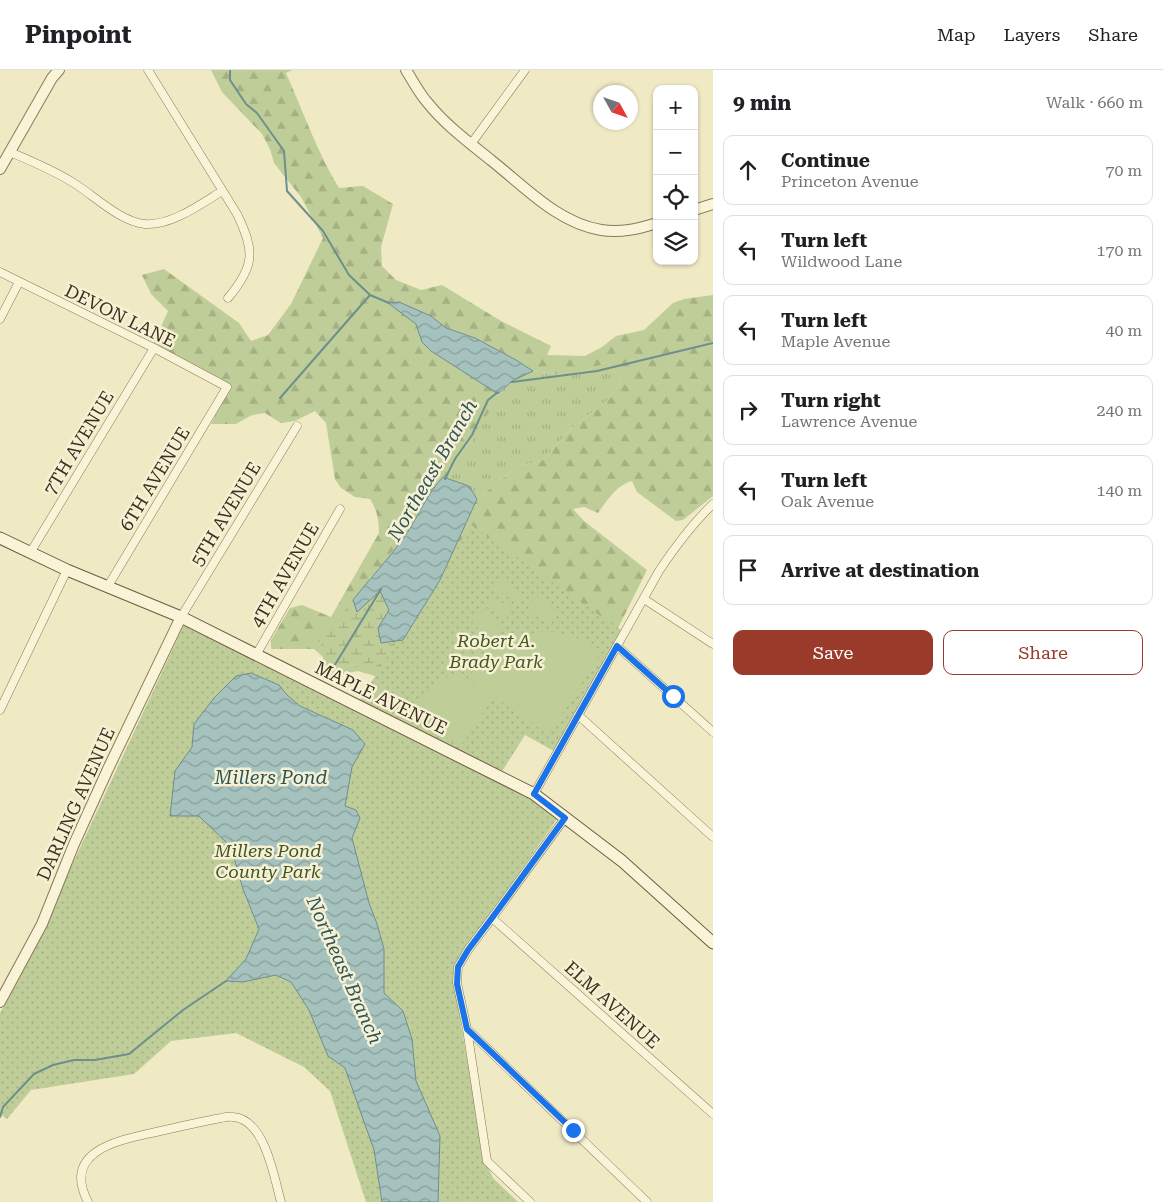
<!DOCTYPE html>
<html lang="en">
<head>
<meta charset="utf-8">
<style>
  body { margin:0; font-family:"Roboto Serif",serif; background:#f2f2f2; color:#202124 }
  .controls { position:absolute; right:15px; top:15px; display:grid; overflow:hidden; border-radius:10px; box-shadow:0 1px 4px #0004 }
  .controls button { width:45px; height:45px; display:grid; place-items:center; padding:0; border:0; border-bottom:1px solid #e0e0e0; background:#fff; color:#202124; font:25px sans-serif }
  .compass { position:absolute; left:593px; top:15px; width:45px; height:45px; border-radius:50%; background:#fff; box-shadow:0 1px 4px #0004; rotate:130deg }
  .stop { position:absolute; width:15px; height:15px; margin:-11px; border:4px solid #1a73e8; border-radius:50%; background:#fff }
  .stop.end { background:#1a73e8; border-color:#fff; box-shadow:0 1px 5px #0008 }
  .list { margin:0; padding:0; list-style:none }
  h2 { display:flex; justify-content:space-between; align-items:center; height:65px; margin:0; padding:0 20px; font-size:21px }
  h2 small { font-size:16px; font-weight:400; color:#757577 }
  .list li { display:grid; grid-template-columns:32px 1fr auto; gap:15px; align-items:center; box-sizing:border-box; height:70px; margin:0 10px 10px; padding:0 10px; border:1px solid #e0e0e0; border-radius:10px }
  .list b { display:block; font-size:19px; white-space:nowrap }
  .list p { margin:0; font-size:16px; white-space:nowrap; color:#757577 }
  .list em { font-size:16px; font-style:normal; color:#757577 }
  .actions { display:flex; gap:10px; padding:15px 20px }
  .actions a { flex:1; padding:11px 0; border:1px solid #993a2a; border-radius:10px; text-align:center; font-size:18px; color:#993a2a }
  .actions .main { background:#993a2a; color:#fff }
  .icon { flex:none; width:28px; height:28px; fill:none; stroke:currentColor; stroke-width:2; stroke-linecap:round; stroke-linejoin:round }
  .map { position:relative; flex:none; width:713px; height:1132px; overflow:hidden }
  header { display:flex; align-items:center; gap:30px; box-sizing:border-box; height:70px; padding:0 25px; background:#fff; border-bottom:1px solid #e0e0e0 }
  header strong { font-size:24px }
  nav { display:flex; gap:28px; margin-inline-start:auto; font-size:18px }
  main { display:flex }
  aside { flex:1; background:#fff }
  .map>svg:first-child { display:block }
  .grass { fill:url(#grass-tufts) }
  .forest { fill:url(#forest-firs); fill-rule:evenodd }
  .wetland { fill:url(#wetland-marsh) }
  .park { fill:url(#park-dots) }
  .pitch { fill:#bfcd98 }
  .water { fill:url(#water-waves); stroke:#6d908d }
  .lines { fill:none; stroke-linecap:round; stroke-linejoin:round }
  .stream { stroke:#6d908d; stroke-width:2 }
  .minor-casing { stroke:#8a7b5a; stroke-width:9 }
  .tertiary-casing { stroke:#8a7b5a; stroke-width:12 }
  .secondary-casing { stroke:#6c5c3e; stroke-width:13 }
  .minor { stroke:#f9f4d8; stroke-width:8 }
  .tertiary { stroke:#f9f4d8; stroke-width:10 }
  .secondary { stroke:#f9f4d8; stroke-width:11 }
  .route { stroke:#1a73e8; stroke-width:6 }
  .labels { text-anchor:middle; stroke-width:5; stroke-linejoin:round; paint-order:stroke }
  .street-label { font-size:18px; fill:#3a301f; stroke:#f6f1d4 }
  .park-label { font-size:18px; font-style:italic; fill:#425625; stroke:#f6f1d4 }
  .water-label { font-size:19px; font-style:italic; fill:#2e5559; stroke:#f6f1d4 }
</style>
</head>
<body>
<header>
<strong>Pinpoint</strong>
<nav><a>Map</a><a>Layers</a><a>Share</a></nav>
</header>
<main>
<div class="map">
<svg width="713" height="1132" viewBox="0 0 713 1132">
  <defs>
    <pattern id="grass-tufts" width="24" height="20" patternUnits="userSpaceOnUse" patternTransform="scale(1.25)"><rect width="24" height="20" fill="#bfcd98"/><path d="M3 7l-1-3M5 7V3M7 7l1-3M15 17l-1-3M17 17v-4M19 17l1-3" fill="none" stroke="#a5b083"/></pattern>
    <pattern id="forest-firs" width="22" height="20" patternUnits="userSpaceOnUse" patternTransform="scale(1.25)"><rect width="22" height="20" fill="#bfcd98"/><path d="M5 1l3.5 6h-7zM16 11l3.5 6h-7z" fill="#a5b083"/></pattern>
    <pattern id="wetland-marsh" width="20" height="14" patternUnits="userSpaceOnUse" patternTransform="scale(1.25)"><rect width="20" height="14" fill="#bfcd98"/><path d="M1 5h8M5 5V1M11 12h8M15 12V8" fill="none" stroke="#a5b083"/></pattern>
    <pattern id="park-dots" width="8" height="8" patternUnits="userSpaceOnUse" patternTransform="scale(1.25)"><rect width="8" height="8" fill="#bfcd98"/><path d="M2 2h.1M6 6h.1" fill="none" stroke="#a5b083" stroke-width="1.8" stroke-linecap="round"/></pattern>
    <pattern id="water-waves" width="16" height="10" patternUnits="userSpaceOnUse" patternTransform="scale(1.25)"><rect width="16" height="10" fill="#a6c2be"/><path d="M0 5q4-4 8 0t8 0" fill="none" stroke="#889e9a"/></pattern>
  </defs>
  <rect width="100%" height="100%" fill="#efe9c4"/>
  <!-- grass -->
  <path class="grass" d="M607,292L622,311L607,331L575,355L541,391L518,396L477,429L469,416L447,409L458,387L476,366L493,330L512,311L533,301L565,305L586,301Z"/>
  <!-- forest -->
  <path class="forest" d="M211,0H292L286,3C303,41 317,82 339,118L363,116L393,134L381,177L382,196L396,210L421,220L442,215L501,251L551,276L547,285L585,286L602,277L616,266L644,260L673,233L684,229L713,225V426L683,450L676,451L637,422L632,411C616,415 607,431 598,443L584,437L573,439L584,451L647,500L616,562L382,627L375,606L358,601L327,607L323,587L314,579H271V570L290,538L302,535L331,547L379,463C379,450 377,440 370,429L355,427L341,418L335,409L326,353L315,341L295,351L281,353L265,343L252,345L236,354H211L231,315L153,275L168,241L151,224L142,205L164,199L239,253L251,271L268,265L291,234L323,168L301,127L274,93L270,79L262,64L222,22ZM389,233L431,246L446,258L475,268L516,290L533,301L565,305L586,301L607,292L622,311L607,331L575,355L541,391L518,396L477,429L440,510L370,508C383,494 395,481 405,466C418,447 427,424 443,407L447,409L458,387L476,366L498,324L431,281L422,272L416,254Z"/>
  <!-- wetland -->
  <path class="wetland" d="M405,465L432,474L393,588L374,597L333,598L324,583L319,569L324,560L335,553Z"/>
  <!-- park -->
  <path class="park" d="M471,455L621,560L554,681L525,665L501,703L360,630Z
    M184,555L531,728L557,749L454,896V914L484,1088L493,1108L518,1132H366L330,1021L304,997L236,963L171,971L134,1004L31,1020L7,1049L0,1044V943L44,855Z"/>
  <!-- pitch -->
  <path class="pitch" d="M501,510L522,522L517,532L495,519Z
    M491,526L512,539L507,548L485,536Z
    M536,526L559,542L550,555L527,540Z
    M481,540L504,554L496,568L472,554Z
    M546,561C570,565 581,568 602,581L552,660L545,662L494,626L464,672L458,674L408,646C419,627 439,599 465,608C470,609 474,614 479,616L468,608C483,590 500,572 523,565C530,563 539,562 546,561Z"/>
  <!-- water -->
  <path class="water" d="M399,232L431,246L446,258L475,268L516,290L533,301L512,311L498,324L431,281L422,272L416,254L388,233Z
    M443,407L469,416L477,429L440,510L403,570L381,573L378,558L389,540L380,521L357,542L353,530C370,508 389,489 405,466C418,447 427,424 443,407Z
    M251,603L279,615L287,625L300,636L353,660L365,674L352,697L345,736L356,740L360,748L352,768L369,833L377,854L384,879V923L403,941L412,969L416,1011L440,1066L438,1132H382L374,1080L345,998L328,986L309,940L291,912L276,905L243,912L226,911L246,889L259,859L243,819L231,777L199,746H170L175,701L192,677L194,654L214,628L236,606Z"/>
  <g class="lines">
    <!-- stream -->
    <path class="stream" d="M230,0V10L246,34L257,43L284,81L287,121L323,161L349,205L369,224
      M512,312L597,301L713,273
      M280,328L370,225L389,233
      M445,409L455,389L472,365L488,330L498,322
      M328,610L333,598L381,519
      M0,1047L3,1037L34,1004L53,995L74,990H95L129,984L183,940L226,911"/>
    <!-- minor casing -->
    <g class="minor-casing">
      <path id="minor" d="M148,0L237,144C255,181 255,196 228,228
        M471,74L525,0
        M10,82C31,91 53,100 72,112C94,125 120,152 145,154C171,156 201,134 222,121
        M0,202L154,278L227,317L108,516
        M0,249L19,212
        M30,483L154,278
        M644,529L713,574
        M181,547L297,356
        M617,576L713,662
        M256,585L340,439
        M0,640L67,500
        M578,645L713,767
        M534,724L659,501C675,477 691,455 713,434
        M492,848L713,1044
        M467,959L647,1132
        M88,1132C61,1080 120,1070 156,1062C178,1057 200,1052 221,1048C225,1047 229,1046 233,1047C265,1049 274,1107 281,1132
        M530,1132L487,1091L467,959L457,913L458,897L468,880L492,848L565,748"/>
    </g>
    <!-- tertiary casing -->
    <g class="tertiary-casing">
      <path id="tertiary" d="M406,0C413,11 419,23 427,32C445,55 470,73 492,91C525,117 558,153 601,160C621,163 638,159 657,153
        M0,99L52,8L59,0
        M694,140L713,134
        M0,932L42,854L74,774L108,699L181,547"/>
    </g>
    <!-- secondary casing -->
    <g class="secondary-casing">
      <path id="secondary" d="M0,468L67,500L181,547L534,724L622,791L713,873"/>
    </g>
    <!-- minor -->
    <use href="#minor" class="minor"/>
    <!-- tertiary -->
    <use href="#tertiary" class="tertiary"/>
    <!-- secondary -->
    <use href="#secondary" class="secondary"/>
  </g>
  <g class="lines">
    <!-- route -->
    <path class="route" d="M573,1060L467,959L457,914L458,897L468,880L492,848L565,748L534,724L617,576L673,626"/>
  </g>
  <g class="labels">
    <!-- street labels -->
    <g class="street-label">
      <text transform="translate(120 246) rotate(26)" y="6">DEVON LANE</text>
      <text transform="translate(79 373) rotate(-59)" y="6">7TH AVENUE</text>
      <text transform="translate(155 409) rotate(-59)" y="6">6TH AVENUE</text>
      <text transform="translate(226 444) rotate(-59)" y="6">5TH AVENUE</text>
      <text transform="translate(285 505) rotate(-60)" y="6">4TH AVENUE</text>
      <text transform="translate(381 628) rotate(26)" y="6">MAPLE AVENUE</text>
      <text transform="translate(76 734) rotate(-66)" y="6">DARLING AVENUE</text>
      <text transform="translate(612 935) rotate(42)" y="6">ELM AVENUE</text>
    </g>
    <!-- park labels -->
    <g class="park-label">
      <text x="496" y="577">Robert A.<tspan x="496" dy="21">Brady Park</tspan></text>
      <text x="268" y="787">Millers Pond<tspan x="268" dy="21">County Park</tspan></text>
    </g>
    <!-- water labels -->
    <g class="water-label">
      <text transform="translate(432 400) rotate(-60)" y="7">Northeast Branch</text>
      <text x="271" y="714">Millers Pond</text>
      <text transform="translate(345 900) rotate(66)" y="7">Northeast Branch</text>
    </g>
  </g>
</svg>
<div class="controls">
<button>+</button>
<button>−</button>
<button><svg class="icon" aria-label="locate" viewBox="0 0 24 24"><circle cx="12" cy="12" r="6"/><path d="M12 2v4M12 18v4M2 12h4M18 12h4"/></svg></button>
<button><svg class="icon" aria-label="layers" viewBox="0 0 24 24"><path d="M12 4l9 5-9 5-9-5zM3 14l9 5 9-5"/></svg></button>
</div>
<svg class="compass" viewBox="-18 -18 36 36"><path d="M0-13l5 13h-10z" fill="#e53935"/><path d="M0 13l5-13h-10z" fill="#757577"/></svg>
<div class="stop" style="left:673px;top:626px"></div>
<div class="stop end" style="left:573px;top:1060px"></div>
</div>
<aside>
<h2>9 min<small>Walk · 660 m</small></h2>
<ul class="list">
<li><svg class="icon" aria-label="ahead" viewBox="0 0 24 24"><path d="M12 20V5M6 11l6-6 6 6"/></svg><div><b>Continue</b><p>Princeton Avenue</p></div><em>70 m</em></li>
<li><svg class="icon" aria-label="left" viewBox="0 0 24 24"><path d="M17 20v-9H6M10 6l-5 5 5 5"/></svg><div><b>Turn left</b><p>Wildwood Lane</p></div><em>170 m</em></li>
<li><svg class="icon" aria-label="left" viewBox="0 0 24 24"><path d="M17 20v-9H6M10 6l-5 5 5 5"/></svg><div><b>Turn left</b><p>Maple Avenue</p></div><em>40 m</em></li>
<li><svg class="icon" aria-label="right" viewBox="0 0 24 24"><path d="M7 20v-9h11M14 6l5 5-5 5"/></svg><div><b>Turn right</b><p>Lawrence Avenue</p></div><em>240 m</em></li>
<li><svg class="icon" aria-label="left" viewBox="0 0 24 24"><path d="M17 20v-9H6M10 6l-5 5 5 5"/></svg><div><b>Turn left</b><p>Oak Avenue</p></div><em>140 m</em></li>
<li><svg class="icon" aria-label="arrive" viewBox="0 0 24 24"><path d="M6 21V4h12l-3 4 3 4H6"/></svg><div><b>Arrive at destination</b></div></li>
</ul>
<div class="actions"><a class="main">Save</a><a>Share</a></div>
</aside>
</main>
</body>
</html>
